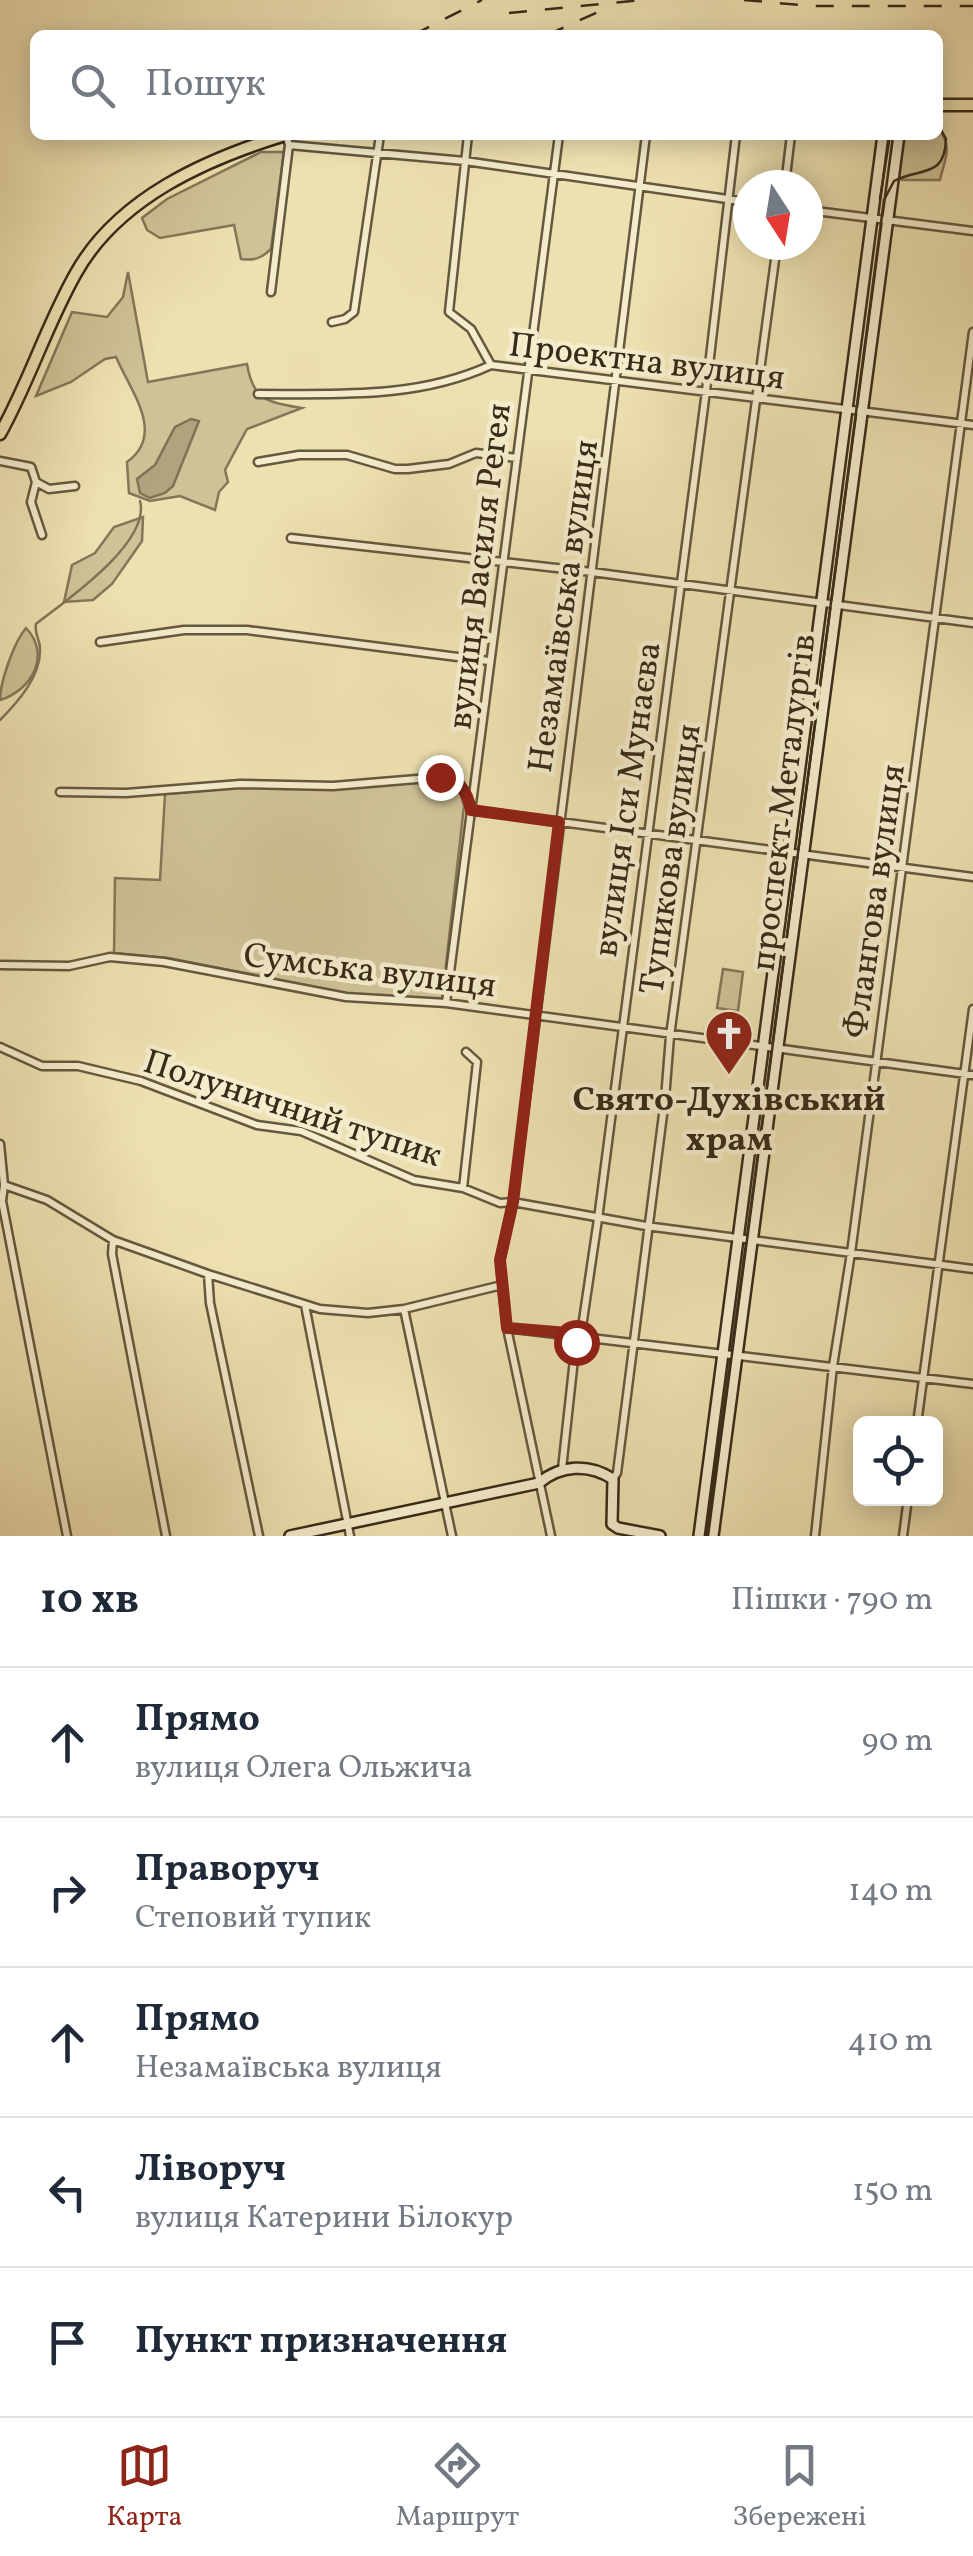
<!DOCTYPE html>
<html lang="uk">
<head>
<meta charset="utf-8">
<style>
  body { margin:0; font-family:Vollkorn,serif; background:#f6f6f7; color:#1f2937 }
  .controls { position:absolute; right:30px; bottom:30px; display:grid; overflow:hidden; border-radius:15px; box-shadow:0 5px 25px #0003 }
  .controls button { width:90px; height:90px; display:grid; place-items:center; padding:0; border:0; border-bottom:2px solid #e0e1e3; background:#fff; color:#1f2937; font:50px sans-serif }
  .compass { position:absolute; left:733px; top:170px; width:90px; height:90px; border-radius:50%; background:#fff; box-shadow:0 5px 25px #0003; rotate:168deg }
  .stop { position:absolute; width:30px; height:30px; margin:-22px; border:8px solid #8f2418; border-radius:50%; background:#fff }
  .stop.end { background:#8f2418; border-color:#fff; box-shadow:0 2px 10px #0008 }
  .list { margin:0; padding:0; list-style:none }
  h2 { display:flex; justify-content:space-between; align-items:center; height:130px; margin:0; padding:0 40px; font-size:42px }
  h2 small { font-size:32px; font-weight:400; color:#747a83 }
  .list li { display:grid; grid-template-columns:65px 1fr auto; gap:30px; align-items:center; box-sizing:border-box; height:150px; padding:0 40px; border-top:2px solid #e0e1e3 }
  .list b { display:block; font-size:38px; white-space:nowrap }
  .list p { margin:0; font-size:32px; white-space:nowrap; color:#747a83 }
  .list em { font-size:32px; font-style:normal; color:#747a83 }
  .icon { flex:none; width:55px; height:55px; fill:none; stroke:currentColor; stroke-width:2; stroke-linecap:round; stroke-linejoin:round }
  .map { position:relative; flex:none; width:973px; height:1536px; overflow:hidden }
  .search { position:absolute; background:#fff; box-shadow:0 5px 25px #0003; left:30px; right:30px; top:30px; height:110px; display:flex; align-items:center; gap:25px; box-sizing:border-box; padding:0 35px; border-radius:15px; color:#747a83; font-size:38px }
  .sheet { height:880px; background:#fff }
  nav { display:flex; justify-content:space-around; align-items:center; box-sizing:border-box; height:140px; border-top:2px solid #e0e1e3; background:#fff; font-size:28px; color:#747a83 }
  nav a { display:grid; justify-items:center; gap:5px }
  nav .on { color:#8f2418 }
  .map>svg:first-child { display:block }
  .green { fill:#cfc297; stroke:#847658; stroke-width:2.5 }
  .water { fill:#b0a37d; stroke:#807355; stroke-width:2.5 }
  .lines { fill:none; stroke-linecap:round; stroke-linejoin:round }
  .stream { stroke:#807355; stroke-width:2.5 }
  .street-casing { stroke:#66583e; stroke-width:11 }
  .secondary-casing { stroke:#382a18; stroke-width:14 }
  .primary-casing { stroke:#382a18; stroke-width:15 }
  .street { stroke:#f4eccc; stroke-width:6 }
  .secondary { stroke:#f4eccc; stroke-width:9 }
  .primary { stroke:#eee1b1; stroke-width:10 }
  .tram { stroke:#382a18; stroke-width:2.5 }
  .rail { stroke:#382a18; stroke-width:2.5; stroke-dasharray:18 18; stroke-linecap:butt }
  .route { stroke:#8f2418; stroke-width:12 }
  .labels { text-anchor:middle; stroke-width:9; stroke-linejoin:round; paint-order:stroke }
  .street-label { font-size:35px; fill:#382a18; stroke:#f4eccc }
  .poi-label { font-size:35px; font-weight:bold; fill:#382a18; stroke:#f4eccc }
</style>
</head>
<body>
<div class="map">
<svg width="973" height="1536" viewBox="0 0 973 1536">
  <rect width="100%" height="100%" fill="#eee1b1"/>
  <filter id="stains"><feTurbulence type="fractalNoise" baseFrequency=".002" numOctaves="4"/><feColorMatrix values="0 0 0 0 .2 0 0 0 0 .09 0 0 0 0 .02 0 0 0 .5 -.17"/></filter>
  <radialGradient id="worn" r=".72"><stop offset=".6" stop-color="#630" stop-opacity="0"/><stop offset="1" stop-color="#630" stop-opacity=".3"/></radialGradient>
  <!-- green -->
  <path class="green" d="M938,128C954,147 944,161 940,180H902L897,176L903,135H938Z
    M261,152H284L271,249C262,258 254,261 241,259L234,225L160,238L147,230L142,218L167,199Z
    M128,272L148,382L247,364C253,401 268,402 302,408L247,429L225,470L228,482L219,492L215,510L180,496L150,501L129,493L127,462C166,434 131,392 116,357L105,359L71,382L36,396L72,312L107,317L123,297Z
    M143,517L142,541L112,584L93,600L64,602L72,565L95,553L114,527Z
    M26,628C52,655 31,691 0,700C0,682 14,642 26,628Z
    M445,780L459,788L464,806L442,1000L372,998L168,958L114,953L115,878L160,880L165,794L248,787Z
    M723,969L743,972L738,1011L717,1008Z"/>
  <!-- water -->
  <path class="water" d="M191,419L199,421L173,486L165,493L150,498L140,493L137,479L155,465L175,427Z"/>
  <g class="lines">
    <!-- stream -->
    <path class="stream" d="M0,720C18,702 41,676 40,649C40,638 34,635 36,624C65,601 151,543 140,501"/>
    <!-- street casing -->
    <g class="street-casing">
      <path id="street" d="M286,135L289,145L465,161L748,202
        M468,135L449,312L471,329L491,365
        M785,185L791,135
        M808,210L973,231
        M271,292L289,145
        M332,322L345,319L354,312L380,135
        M258,394C337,394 418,399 491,365L973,425
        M0,461L31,467L36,482L49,489L75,486
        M258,462L299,455H347L395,469H408L449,464L476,453L517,458
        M36,482L31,502L42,535
        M291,538L592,572L973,623
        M100,642L184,630H247L489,661
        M60,792L126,793L240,784L333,786L441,777L460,784L468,797L471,810L973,877
        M0,965L69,966L110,957L164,962L346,997L446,1003L973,1075
        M446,1003L559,135
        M0,1047L42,1066H78L141,1081L257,1125L301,1131L414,1180L463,1188L500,1203L513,1202L646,1226L973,1269
        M0,1144L4,1185L47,1200L113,1240L208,1274L320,1309L368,1313L404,1309L502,1285
        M4,1185L2,1201L67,1536
        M463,1188L477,1062L466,1052
        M113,1240L112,1254L166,1536
        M208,1274L210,1303L259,1536
        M305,1305L350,1536
        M404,1309L452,1536
        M507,1328L973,1384
        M917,1424L973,1009
        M562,1469L576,1341L581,1334L598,1219L706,391L736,135
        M613,1479L617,1473L665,1099L670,1036L777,245
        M551,1536L507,1328L502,1285L500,1260L513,1202L646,135
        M815,1536L833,1366L851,1253L973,332
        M903,1536L908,1498"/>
    </g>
    <!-- secondary casing -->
    <g class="secondary-casing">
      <path id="secondary" d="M290,1536L539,1483C560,1465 589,1463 613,1479L612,1524L618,1528L660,1536
        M699,1536L883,135
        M713,1536L899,135"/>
    </g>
    <!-- primary casing -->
    <g class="primary-casing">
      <path id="primary" d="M938,105H973
        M0,434C29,382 47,324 76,273C118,198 206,159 285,135"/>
    </g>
    <!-- street -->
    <use href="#street" class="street"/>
    <!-- secondary -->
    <use href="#secondary" class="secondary"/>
    <!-- primary -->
    <use href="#primary" class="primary"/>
    <!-- tram -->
    <path class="tram" d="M880,199L890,135
      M708,1536L884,200L894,181C920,167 945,179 946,139L938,124"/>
    <!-- rail -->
    <path class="rail" d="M744,0L812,6H973
      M509,13L642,0
      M413,35L482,0
      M547,35L598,12"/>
  </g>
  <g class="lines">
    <!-- route -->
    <path class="route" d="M440,777C460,781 467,790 471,810L559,822L513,1202L500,1260L507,1328L580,1334L576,1342"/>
  </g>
  <!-- icons -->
  <defs>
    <g id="church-pin" transform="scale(2.5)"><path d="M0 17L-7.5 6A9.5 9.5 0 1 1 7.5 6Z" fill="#8f2418" stroke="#f4eccc"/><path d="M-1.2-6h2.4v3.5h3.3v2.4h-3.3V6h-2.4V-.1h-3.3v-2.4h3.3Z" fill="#fff"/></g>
  </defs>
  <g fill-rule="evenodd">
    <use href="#church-pin" x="729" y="1034"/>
  </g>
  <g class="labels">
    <!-- street labels -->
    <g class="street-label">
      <text transform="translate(647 360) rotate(7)" y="12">Проектна вулиця</text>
      <text transform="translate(478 566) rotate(-83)" y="12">вулиця Василя Регея</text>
      <text transform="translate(562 606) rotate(-82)" y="12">Незамаївська вулиця</text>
      <text transform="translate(626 799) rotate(-82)" y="12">вулиця Іси Мунаєва</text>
      <text transform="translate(782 802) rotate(-83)" y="12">проспект Металургів</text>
      <text transform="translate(669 859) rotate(-82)" y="12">Тупикова вулиця</text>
      <text transform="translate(873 901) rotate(-82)" y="12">Флангова вулиця</text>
      <text transform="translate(370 969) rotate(7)" y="12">Сумська вулиця</text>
      <text transform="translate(293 1107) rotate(18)" y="12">Полуничний тупик</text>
    </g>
    <!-- poi labels -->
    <g class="poi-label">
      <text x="729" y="1110">Свято-Духівський<tspan x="729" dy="40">храм</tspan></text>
    </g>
  </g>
  <rect width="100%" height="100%" filter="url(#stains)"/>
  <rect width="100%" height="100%" fill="url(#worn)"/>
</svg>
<div class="controls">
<button><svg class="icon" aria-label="locate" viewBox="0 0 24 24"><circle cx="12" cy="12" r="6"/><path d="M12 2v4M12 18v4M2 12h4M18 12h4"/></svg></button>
</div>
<svg class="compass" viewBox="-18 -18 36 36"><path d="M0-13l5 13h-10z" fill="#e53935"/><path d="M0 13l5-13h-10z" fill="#747a83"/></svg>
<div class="stop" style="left:576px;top:1342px"></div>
<div class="stop end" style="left:440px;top:777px"></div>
<div class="search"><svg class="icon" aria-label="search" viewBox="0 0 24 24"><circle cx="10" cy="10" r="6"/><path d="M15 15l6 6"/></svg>Пошук</div>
</div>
<section class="sheet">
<h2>10 хв<small>Пішки · 790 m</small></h2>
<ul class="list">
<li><svg class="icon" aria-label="ahead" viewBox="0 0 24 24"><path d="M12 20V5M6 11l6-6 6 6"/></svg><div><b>Прямо</b><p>вулиця Олега Ольжича</p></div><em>90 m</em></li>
<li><svg class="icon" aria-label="right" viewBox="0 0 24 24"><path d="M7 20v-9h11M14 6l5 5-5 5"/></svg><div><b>Праворуч</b><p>Степовий тупик</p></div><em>140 m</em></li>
<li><svg class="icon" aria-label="ahead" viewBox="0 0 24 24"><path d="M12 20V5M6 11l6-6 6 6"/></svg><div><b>Прямо</b><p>Незамаївська вулиця</p></div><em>410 m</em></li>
<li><svg class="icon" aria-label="left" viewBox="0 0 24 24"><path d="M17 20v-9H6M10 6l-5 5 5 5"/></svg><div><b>Ліворуч</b><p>вулиця Катерини Білокур</p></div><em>150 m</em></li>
<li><svg class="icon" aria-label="arrive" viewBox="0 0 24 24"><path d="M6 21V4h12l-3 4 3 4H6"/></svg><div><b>Пункт призначення</b></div></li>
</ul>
</section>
<nav>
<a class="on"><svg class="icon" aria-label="map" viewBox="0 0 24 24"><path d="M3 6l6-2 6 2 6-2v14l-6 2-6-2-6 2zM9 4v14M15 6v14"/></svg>Карта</a>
<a><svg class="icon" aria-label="directions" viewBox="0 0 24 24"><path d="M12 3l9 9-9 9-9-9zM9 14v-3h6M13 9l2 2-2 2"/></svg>Маршрут</a>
<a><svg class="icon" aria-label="saved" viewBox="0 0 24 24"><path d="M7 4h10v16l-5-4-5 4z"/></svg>Збережені</a>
</nav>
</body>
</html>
